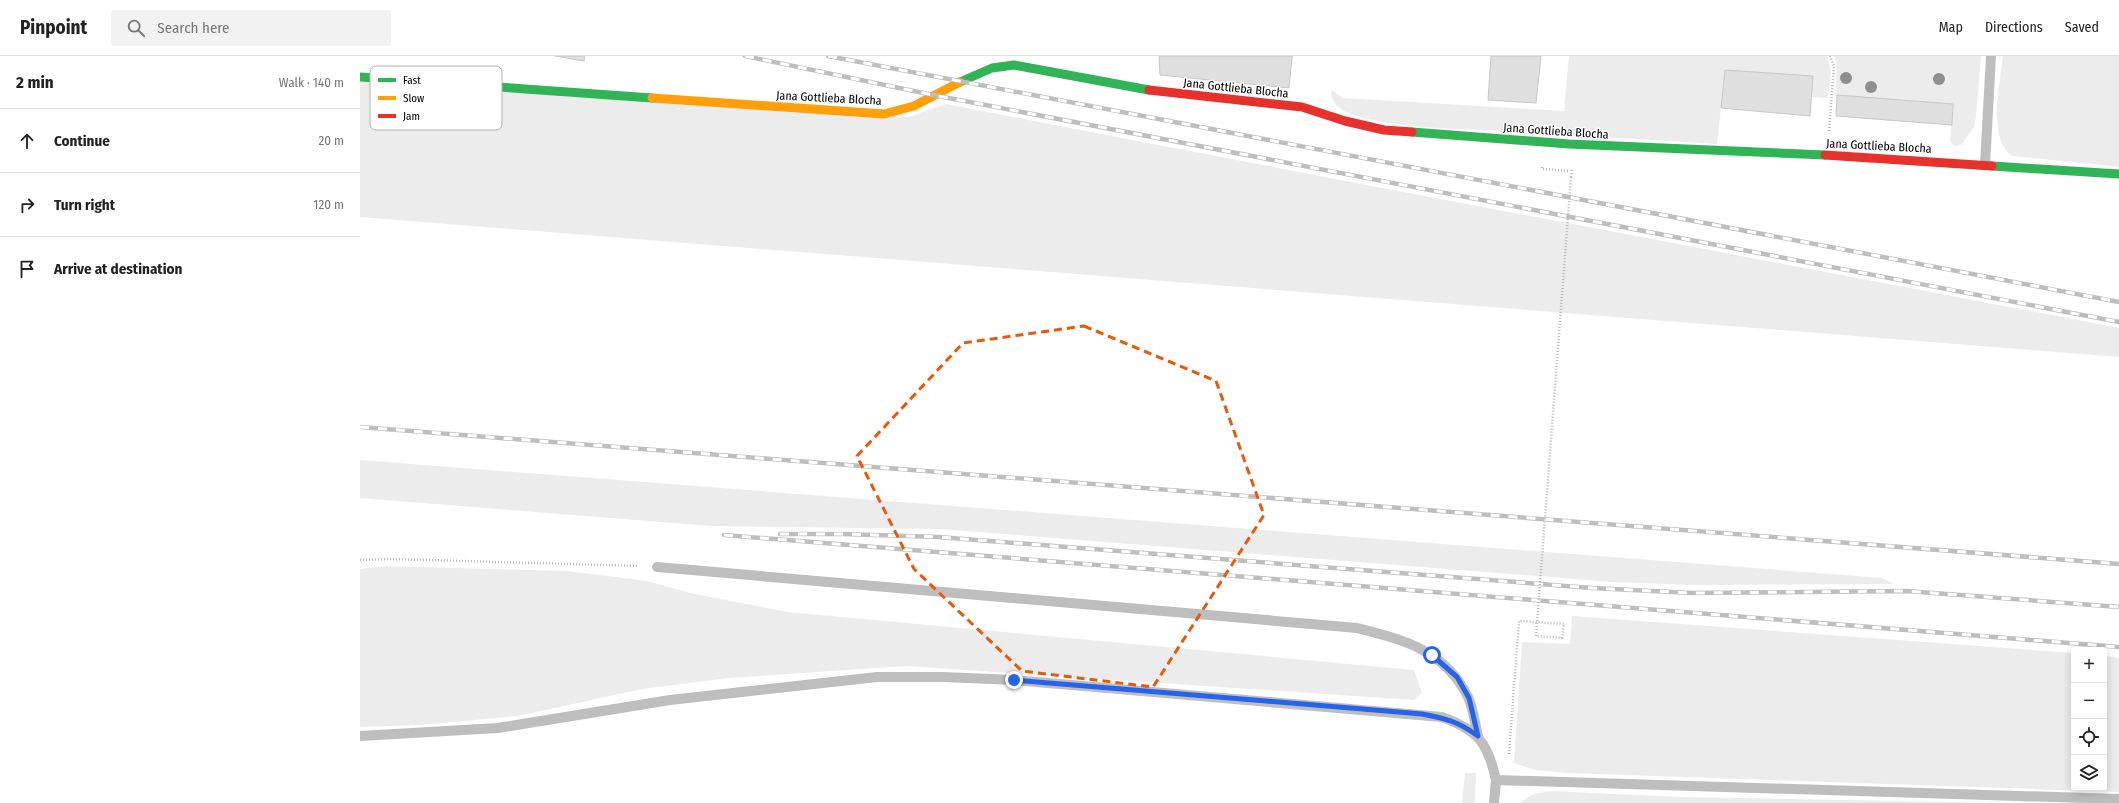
<!DOCTYPE html>
<html lang="en">
<head>
<meta charset="utf-8">
<style>
  body { margin:0; font-family:"Fira Sans Condensed",sans-serif; background:#f2f2f2; color:#222 }
  .controls { position:absolute; right:12px; bottom:12px; display:grid; overflow:hidden; border-radius:4px; box-shadow:0 2px 10px #0003 }
  .controls button { width:36px; height:36px; display:grid; place-items:center; padding:0; border:0; border-bottom:1px solid #e0e0e0; background:#fff; color:#222; font:20px sans-serif }
  .stop { position:absolute; width:12px; height:12px; margin:-9px; border:3px solid #2563eb; border-radius:50%; background:#fff }
  .stop.end { background:#2563eb; border-color:#fff; box-shadow:0 1px 4px #0008 }
  .list { margin:0; padding:0; list-style:none }
  h2 { display:flex; justify-content:space-between; align-items:center; height:52px; margin:0; padding:0 16px; font-size:17px }
  h2 small { font-size:13px; font-weight:400; color:#767676 }
  .list li { display:grid; grid-template-columns:26px 1fr auto; gap:12px; align-items:center; box-sizing:border-box; height:64px; padding:0 16px; border-top:1px solid #e0e0e0 }
  .list b { display:block; font-size:15px; white-space:nowrap }
  .list em { font-size:13px; font-style:normal; color:#767676 }
  .icon { flex:none; width:22px; height:22px; fill:none; stroke:currentColor; stroke-width:2; stroke-linecap:round; stroke-linejoin:round }
  .map { position:relative; flex:none; width:1759px; height:747px; overflow:hidden }
  header { display:flex; align-items:center; gap:24px; box-sizing:border-box; height:56px; padding:0 20px; background:#fff; border-bottom:1px solid #e0e0e0 }
  header strong { font-size:19px }
  nav { display:flex; gap:22px; margin-inline-start:auto; font-size:14px }
  .search { width:280px; height:36px; background:#f2f2f2; display:flex; align-items:center; gap:10px; box-sizing:border-box; padding:0 14px; border-radius:4px; color:#767676; font-size:15px }
  main { display:flex }
  aside { flex:1; background:#fff }
  .map>svg:first-child { display:block }
  .green { fill:#ececec }
  .building { fill:#dfdfdf; stroke:#c7c7c7 }
  .lines { fill:none; stroke-linecap:round; stroke-linejoin:round }
  .path { stroke:#b9b9b9; stroke-width:2.5; stroke-dasharray:1 2; stroke-linecap:butt }
  .lane { stroke:#bebebe; stroke-width:10 }
  .fast { stroke:#30b455; stroke-width:9 }
  .slow { stroke:#ff9f0a; stroke-width:9 }
  .jam { stroke:#e5322d; stroke-width:9 }
  .rail-casing { stroke:#bebebe; stroke-width:4.5 }
  .rail { stroke:#fff; stroke-width:3; stroke-dasharray:9; stroke-linecap:butt }
  .path-bridge { stroke:#b9b9b9; stroke-width:2.5; stroke-dasharray:1 2; stroke-linecap:butt }
  .tree { fill:#8f8f8f }
  .route { stroke:#2563eb; stroke-width:5 }
  .marked { fill:none; stroke:#e8590c; stroke-width:3; stroke-dasharray:8 5; stroke-linejoin:round }
  .labels { text-anchor:middle; stroke-width:3; stroke-linejoin:round; paint-order:stroke }
  .street-label { font-size:12px; fill:#000; stroke:#fff }
  .key { fill:#fff; stroke:#b2b2b2; stroke-width:1 }
  .key-label { font-size:11px; fill:#000 }
</style>
</head>
<body>
<header>
<strong>Pinpoint</strong>
<div class="search"><svg class="icon" aria-label="search" viewBox="0 0 24 24"><circle cx="10" cy="10" r="6"/><path d="M15 15l6 6"/></svg>Search here</div>
<nav><a>Map</a><a>Directions</a><a>Saved</a></nav>
</header>
<main>
<aside>
<h2>2 min<small>Walk · 140 m</small></h2>
<ul class="list">
<li><svg class="icon" aria-label="ahead" viewBox="0 0 24 24"><path d="M12 20V5M6 11l6-6 6 6"/></svg><div><b>Continue</b></div><em>20 m</em></li>
<li><svg class="icon" aria-label="right" viewBox="0 0 24 24"><path d="M7 20v-9h11M14 6l5 5-5 5"/></svg><div><b>Turn right</b></div><em>120 m</em></li>
<li><svg class="icon" aria-label="arrive" viewBox="0 0 24 24"><path d="M6 21V4h12l-3 4 3 4H6"/></svg><div><b>Arrive at destination</b></div></li>
</ul>
</aside>
<div class="map">
<svg width="1759" height="747" viewBox="0 0 1759 747">
  <rect width="100%" height="100%" fill="#fff"/>
  <!-- green -->
  <path class="green" d="M1209,0H1467L1471,15L1468,42L1451,41L1453,20L1365,14L1357,88C1285,84 1212,79 1140,75C1091,72 1040,73 993,59C983,56 968,45 972,34L983,42L1204,55Z
    M1474,0H1621L1616,61L1614,71L1601,89L1594,90L1590,85L1593,48L1475,40L1477,11Z
    M1643,0H1759V111L1652,100C1627,81 1640,27 1643,0Z
    M0,26L548,61L586,48C977,124 1368,197 1759,272V301L0,161Z
    M0,404L1522,522L1534,528L1332,529L1252,526L581,473L351,470L0,442Z
    M24,510L207,515L287,525L330,537L427,556L1054,614L1062,637L1054,644L546,610L369,622L282,633L158,660L60,669L0,671V513Z
    M1212,560L1714,597V732H1744V600L1759,602V736L1208,717L1175,714L1154,707L1162,586L1210,588Z
    M1105,717H1116L1115,747H1102Z
    M1191,735L1319,741L1649,747H1159L1174,738Z"/>
  <!-- building -->
  <path class="building" d="M195,0H225L224,5Z
    M799,0H932L929,32L800,19Z
    M1131,0H1181L1176,47L1128,44Z
    M1365,14L1453,20L1450,60L1361,52Z
    M1477,39L1593,48L1592,69L1476,60Z"/>
  <g class="lines">
    <!-- path -->
    <path class="path" d="M1469,75L1474,10L1470,0
      M1182,111V113L1208,115V113
      M1211,121L1212,112
      M0,504L31,503L279,510
      M1149,698L1159,565L1204,568L1202,582L1176,580"/>
    <!-- lane -->
    <path class="lane" d="M1625,109L1631,0
      M297,511L997,572C1044,584 1085,594 1108,641C1113,652 1115,667 1118,680
      M0,680L138,672L310,644L517,621H583L654,624L1082,661C1118,674 1128,687 1136,724L1759,743
      M1134,747L1136,724"/>
    <!-- fast -->
    <path class="fast" d="M0,21L292,42
      M600,26L632,12L654,9L789,34
      M1052,76L1209,88L1465,99
      M1632,110L1759,118"/>
    <!-- slow -->
    <path class="slow" d="M292,42L524,58L554,50L600,26"/>
    <!-- jam -->
    <path class="jam" d="M789,34L942,51L985,65L1024,74L1052,76
      M1465,99L1632,110"/>
    <!-- rail casing -->
    <g class="rail-casing">
      <path id="rail" d="M385,0L573,39L1759,266
        M468,0L1759,246
        M0,371L1759,508
        M420,478H483L578,481L1232,532L1332,537L1546,535L1759,551
        M364,479L1759,591"/>
    </g>
    <!-- rail -->
    <use href="#rail" class="rail"/>
    <!-- path-bridge -->
    <path class="path-bridge" d="M1176,580L1211,121"/>
  </g>
  <!-- trees -->
  <g class="tree">
    <circle cx="1486" cy="22" r="6"/>
    <circle cx="1579" cy="23" r="6"/>
    <circle cx="1511" cy="31" r="6"/>
  </g>
  <g class="lines">
    <!-- route -->
    <path class="route" d="M654,624L1062,658C1085,662 1099,666 1118,680L1109,642L1097,621L1072,599"/>
  </g>
  <!-- marked area -->
  <path class="marked" d="M724,270L856,325L904,459L793,631L662,615L554,513L497,400L603,287Z"/>
  <g class="labels">
    <!-- street labels -->
    <g class="street-label">
      <text transform="translate(876 32) rotate(6)" y="4">Jana Gottlieba Blocha</text>
      <text transform="translate(469 42) rotate(3)" y="4">Jana Gottlieba Blocha</text>
      <text transform="translate(1196 75) rotate(4)" y="4">Jana Gottlieba Blocha</text>
      <text transform="translate(1519 90) rotate(3)" y="4">Jana Gottlieba Blocha</text>
    </g>
  </g>
  <!-- legend -->
  <rect x="10" y="10" width="132" height="64" rx="6" class="key"/>
  <rect x="18" y="22" width="18" height="4" fill="#30b455"/>
  <rect x="18" y="40" width="18" height="4" fill="#ff9f0a"/>
  <rect x="18" y="58" width="18" height="4" fill="#e5322d"/>
  <g class="key-label">
    <text x="43" y="28">Fast</text>
    <text x="43" y="46">Slow</text>
    <text x="43" y="64">Jam</text>
  </g>
</svg>
<div class="controls">
<button>+</button>
<button>−</button>
<button><svg class="icon" aria-label="locate" viewBox="0 0 24 24"><circle cx="12" cy="12" r="6"/><path d="M12 2v4M12 18v4M2 12h4M18 12h4"/></svg></button>
<button><svg class="icon" aria-label="layers" viewBox="0 0 24 24"><path d="M12 4l9 5-9 5-9-5zM3 14l9 5 9-5"/></svg></button>
</div>
<div class="stop" style="left:1072px;top:599px"></div>
<div class="stop end" style="left:654px;top:624px"></div>
</div>
</main>
</body>
</html>
